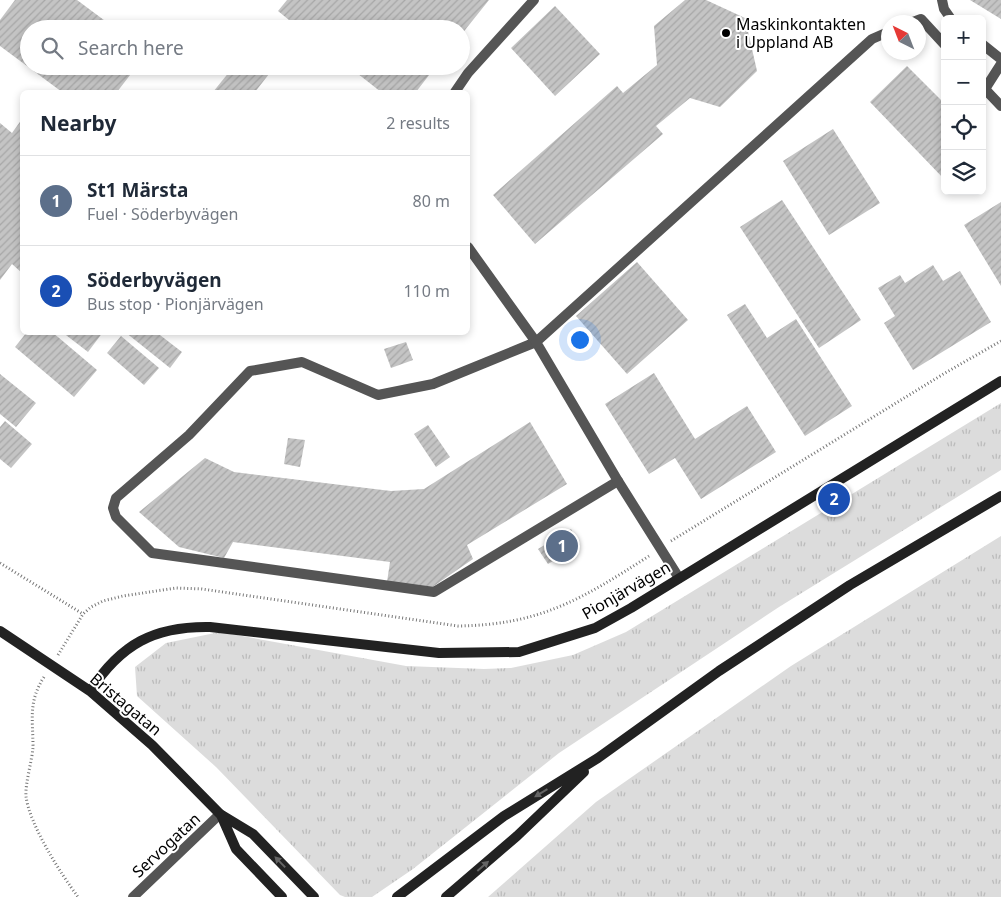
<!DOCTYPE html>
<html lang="en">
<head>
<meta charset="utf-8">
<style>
  body { margin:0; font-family:"Noto Sans",sans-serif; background:#f6f6f7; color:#1f2937 }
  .controls { position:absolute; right:15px; top:15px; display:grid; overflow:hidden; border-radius:8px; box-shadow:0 2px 8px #0003 }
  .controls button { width:45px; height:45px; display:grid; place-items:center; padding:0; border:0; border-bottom:1px solid #e0e1e3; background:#fff; color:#1f2937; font:25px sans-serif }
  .compass { position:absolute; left:881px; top:15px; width:45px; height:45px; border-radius:50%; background:#fff; box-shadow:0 2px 8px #0003; rotate:318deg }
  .you { position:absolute; left:579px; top:339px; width:18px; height:18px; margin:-12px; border:4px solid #fff; border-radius:50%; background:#1a73e8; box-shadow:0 0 0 8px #1a73e833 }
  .badge { display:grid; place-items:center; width:32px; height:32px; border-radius:50%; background:#000; color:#fff; font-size:16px; font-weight:700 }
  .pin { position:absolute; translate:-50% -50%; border:2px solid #fff; box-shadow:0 1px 5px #0006 }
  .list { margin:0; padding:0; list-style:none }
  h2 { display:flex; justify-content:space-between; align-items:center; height:65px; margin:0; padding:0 20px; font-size:21px }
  h2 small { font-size:16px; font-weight:400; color:#747a83 }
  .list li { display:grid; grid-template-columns:32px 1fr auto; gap:15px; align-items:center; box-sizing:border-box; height:90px; padding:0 20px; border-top:1px solid #e0e1e3 }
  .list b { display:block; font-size:19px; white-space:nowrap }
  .list p { margin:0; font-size:16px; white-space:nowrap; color:#747a83 }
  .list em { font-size:16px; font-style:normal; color:#747a83 }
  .icon { flex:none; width:28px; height:28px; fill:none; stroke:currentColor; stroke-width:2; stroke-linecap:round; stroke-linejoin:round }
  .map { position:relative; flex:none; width:1001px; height:897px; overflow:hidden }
  .search { position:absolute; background:#fff; box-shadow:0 2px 8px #0003; left:20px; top:20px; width:450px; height:55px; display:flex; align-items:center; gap:12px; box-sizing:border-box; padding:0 18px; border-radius:28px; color:#747a83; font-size:19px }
  .panel { position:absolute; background:#fff; box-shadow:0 2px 8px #0003; left:20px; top:90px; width:450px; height:245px; border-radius:8px }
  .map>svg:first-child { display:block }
  .grass { fill:url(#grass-tufts) }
  .building { fill:url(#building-hatch) }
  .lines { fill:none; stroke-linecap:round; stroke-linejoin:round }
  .path { stroke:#777; stroke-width:3; stroke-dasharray:1 2.5; stroke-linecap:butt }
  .lane { stroke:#555; stroke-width:10 }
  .street { stroke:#555; stroke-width:10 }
  .secondary { stroke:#222; stroke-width:10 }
  .oneway { fill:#646464 }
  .poi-dot { fill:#000; stroke:#fff; stroke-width:2 }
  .labels { text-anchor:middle; stroke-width:4; stroke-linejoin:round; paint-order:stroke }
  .poi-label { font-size:16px; fill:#000; stroke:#fff; text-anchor:start }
  .street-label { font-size:16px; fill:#000; stroke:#fff }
</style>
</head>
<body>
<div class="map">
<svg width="1001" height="897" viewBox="0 0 1001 897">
  <defs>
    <pattern id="grass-tufts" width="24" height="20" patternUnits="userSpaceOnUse" patternTransform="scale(1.25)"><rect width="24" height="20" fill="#dcdcdc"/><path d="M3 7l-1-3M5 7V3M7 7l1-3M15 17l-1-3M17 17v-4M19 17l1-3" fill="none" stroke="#bbb"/></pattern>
    <pattern id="building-hatch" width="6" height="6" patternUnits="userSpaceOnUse" patternTransform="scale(1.25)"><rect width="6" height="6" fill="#c4c4c4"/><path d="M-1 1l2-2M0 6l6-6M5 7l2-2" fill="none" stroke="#a7a7a7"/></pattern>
  </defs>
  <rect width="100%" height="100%" fill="#fff"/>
  <!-- grass -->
  <path class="grass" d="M1001,403V470L779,607L559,753L413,869L372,897H345L340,895L216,767L137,696L135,667L166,643L220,632L406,666L484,669L511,668L573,655L626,632Z
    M1001,536V897H488L596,802L791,666Z"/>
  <!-- building -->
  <path class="building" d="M15,0H77L116,29H29V66H137L117,92H62L0,46V20Z
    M287,0H489L461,35V29H300L278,11Z
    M685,0H706L745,18L757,71L720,107L690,98L656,126L663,134L535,244L493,195L617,86L623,93L657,65L654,26Z
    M970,0H1001V19Z
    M555,6L600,54L555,96L511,48Z
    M234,66H259L269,74L255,92H213Z
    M348,66H436L416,92H381Z
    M907,66L945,104V180L870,102Z
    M22,119V273L12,264L0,280V123L12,133Z
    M833,129L880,203L829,235L783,161Z
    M782,200L861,320L819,348L740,227Z
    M1001,202V286L964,225Z
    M637,262L688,320L627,374L576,316Z
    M933,265L943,281L960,271L991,322L913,370L884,323L895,316L878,288L900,275L905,283Z
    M745,304L767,338L796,319L852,406L805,436L727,315Z
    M27,332H52L97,370L74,397L15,347Z
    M62,332H103L88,352Z
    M125,332H156L182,352L170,368Z
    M121,336L159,368L144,385L107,353Z
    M406,342L413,360L391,368L384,349Z
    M654,373L695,439L747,406L776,452L701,499L675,458L649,474L605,404Z
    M0,374L36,403L16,427L0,414Z
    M5,421L32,444L11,468L0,459V427Z
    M530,422L567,484L467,545L473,559L431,588L387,582L390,562L233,542L224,558L179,547L139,512L205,458L234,472L391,491L424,489Z
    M428,425L450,457L436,467L414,434Z
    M288,438L305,440L300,467L284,464Z
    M571,529L580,545L548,564L538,549Z"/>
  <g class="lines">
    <!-- path -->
    <path class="path" d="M671,541L945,373L1001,341
      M0,563L83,614
      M58,655L83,614L91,607L103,601L123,596L176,588L202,589L458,626C540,625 582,599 649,556
      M44,677C28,702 33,719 33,747C32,761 25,784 26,796C29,824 61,874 78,897"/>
    <!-- lane -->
    <path class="lane" d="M942,0L944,9L951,19
      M982,44L1001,59
      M985,89L1001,64
      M455,92L468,73L534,0
      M468,247L536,342L433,384L378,395L302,362L250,371L189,435L116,498L113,508L116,517L152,553L434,592L618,481"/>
    <!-- street -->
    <path class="street" d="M913,22L921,19L945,45
      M982,86L1001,106
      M679,578L618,481L536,342L872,39L888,32
      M133,897L220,814"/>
    <!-- secondary -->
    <path class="secondary" d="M0,631L90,691L152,745L220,814L253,834L314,897
      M90,691C121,644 154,626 210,627L439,653L519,652L595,628L631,608L1001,381
      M221,815L236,849L282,897
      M397,897L504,816L598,758L719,671L850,585L1001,496
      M446,897L517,836L584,772"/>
  </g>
  <!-- one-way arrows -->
  <defs><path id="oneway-solid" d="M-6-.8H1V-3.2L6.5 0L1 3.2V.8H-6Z" transform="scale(1.25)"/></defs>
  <g class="oneway">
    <use href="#oneway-solid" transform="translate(541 793) rotate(149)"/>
    <use href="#oneway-solid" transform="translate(280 862) rotate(-134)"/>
    <use href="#oneway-solid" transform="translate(483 866) rotate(-41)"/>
  </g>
  <!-- markers -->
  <circle class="poi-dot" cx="726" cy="33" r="5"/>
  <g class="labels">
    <!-- poi labels -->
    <g class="poi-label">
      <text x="736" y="30">Maskinkontakten<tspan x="736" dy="18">i Uppland AB</tspan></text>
    </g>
    <!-- street labels -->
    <g class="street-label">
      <text transform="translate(626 590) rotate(-30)" y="6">Pionjärvägen</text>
      <text transform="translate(126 704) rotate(40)" y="6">Bristagatan</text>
      <text transform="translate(166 845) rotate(-43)" y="6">Servogatan</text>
    </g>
  </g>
</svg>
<div class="controls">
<button>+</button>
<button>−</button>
<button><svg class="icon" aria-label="locate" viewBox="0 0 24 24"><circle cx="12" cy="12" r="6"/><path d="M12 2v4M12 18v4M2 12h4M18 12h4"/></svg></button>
<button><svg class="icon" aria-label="layers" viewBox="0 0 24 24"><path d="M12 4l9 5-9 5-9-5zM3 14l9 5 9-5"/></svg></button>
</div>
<svg class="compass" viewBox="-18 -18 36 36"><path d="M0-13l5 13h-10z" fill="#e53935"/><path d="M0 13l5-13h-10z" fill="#747a83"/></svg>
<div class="you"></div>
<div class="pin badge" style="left:562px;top:546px;background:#5c6f8a">1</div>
<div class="pin badge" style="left:834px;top:499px;background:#1a4fb4">2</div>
<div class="search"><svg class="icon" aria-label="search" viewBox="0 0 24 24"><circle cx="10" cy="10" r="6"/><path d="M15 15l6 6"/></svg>Search here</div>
<section class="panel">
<h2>Nearby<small>2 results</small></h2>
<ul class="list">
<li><span class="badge" style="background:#5c6f8a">1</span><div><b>St1 Märsta</b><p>Fuel · Söderbyvägen</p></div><em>80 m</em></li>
<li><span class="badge" style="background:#1a4fb4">2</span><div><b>Söderbyvägen</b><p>Bus stop · Pionjärvägen</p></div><em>110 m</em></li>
</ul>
</section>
</div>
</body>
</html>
